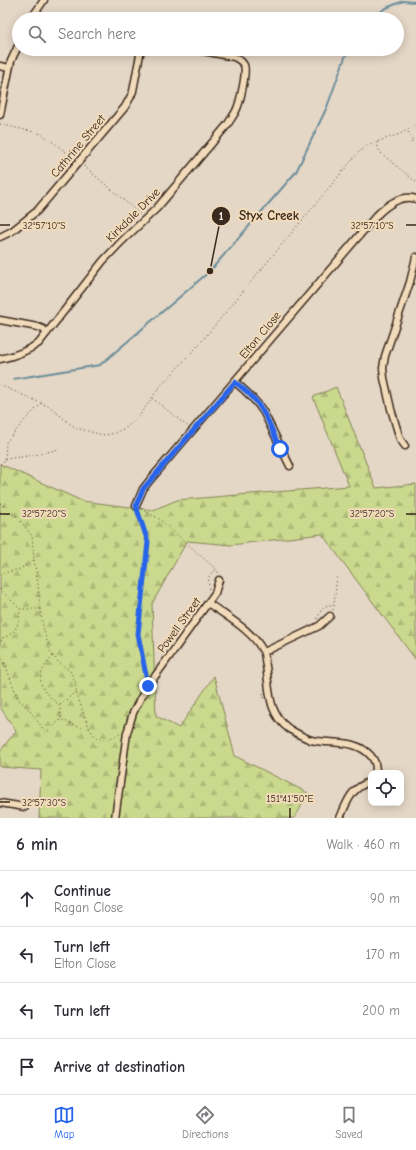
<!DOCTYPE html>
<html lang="en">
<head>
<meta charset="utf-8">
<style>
  body { margin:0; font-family:"Comic Neue",sans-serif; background:#f2f2f3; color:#2b2b33 }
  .controls { position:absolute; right:12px; bottom:12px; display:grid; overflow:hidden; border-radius:8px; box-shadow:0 2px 10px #0003 }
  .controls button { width:36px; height:36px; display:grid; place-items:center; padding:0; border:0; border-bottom:1px solid #e1e1e2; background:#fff; color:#2b2b33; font:20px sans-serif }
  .stop { position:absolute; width:12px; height:12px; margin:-9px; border:3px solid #2563eb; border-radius:50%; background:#fff }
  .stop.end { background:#2563eb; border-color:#fff; box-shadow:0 1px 4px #0008 }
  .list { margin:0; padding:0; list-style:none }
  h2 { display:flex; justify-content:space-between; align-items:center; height:52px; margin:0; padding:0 16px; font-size:17px }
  h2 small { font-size:13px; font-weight:400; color:#7c7c81 }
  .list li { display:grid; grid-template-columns:26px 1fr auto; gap:12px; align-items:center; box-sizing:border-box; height:56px; padding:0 16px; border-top:1px solid #e1e1e2 }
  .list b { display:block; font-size:15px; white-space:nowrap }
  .list p { margin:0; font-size:13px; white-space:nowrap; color:#7c7c81 }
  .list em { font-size:13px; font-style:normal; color:#7c7c81 }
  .icon { flex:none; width:22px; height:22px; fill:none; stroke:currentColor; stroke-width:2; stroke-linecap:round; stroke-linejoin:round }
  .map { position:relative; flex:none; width:416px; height:818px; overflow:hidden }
  .search { position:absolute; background:#fff; box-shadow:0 2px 10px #0003; left:12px; right:12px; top:12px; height:44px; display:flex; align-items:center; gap:10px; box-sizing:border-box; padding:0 14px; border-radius:22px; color:#7c7c81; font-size:15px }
  .sheet { height:276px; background:#fff }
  nav { display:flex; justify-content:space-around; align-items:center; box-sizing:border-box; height:56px; border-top:1px solid #e1e1e2; background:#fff; font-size:11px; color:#7c7c81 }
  nav a { display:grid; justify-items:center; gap:2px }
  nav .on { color:#2563eb }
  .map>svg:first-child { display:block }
  .forest { fill:url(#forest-firs); stroke:#828256 }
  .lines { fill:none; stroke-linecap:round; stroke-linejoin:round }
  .stream { stroke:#6c8e9b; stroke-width:2 }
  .minor-casing { stroke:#3b2a1e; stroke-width:9 }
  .path { stroke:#3b2a1e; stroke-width:1; stroke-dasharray:1 3; stroke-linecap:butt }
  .minor { stroke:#f1dbba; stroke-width:6 }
  .route { stroke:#2563eb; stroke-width:5 }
  .ticks { fill:none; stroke:#3b2a1e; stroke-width:1.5 }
  .labels { text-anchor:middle; stroke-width:4; stroke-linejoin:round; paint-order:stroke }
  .street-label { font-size:12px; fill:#3b2a1e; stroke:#f1dbba }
  .ticks-label { font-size:10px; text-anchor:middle; fill:#3b2a1e; stroke:#f1dbba; stroke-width:4; stroke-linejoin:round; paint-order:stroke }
  .leader { fill:none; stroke:#3b2a1e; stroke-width:1.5 }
  .callout-dot { fill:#3b2a1e; stroke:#f1dbba; stroke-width:1.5 }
  .mark-label { font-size:12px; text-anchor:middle; font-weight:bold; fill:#fff }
  .callout-label { font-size:13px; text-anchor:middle; font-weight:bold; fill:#3b2a1e; stroke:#f1dbba; stroke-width:4; stroke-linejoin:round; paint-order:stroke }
</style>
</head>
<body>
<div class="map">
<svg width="416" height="818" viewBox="0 0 416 818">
  <defs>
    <pattern id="forest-firs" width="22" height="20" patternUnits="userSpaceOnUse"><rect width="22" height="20" fill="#cad98d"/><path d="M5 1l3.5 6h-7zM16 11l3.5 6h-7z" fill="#aeba79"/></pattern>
  </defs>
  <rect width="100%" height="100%" fill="#e5d7c6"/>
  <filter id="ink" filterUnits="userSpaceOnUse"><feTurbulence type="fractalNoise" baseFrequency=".025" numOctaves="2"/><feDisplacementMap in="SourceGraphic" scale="8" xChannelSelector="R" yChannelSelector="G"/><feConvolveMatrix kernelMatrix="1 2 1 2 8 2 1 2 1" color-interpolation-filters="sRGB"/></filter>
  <g filter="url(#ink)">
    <!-- forest -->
    <path class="forest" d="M336,387L376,488L416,484V660L322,534L231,545L187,541L152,604L156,716L179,728L214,676L235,756L308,793L295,818H39L41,770L0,767V751L16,731L0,707V464L82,501L153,510L177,500L349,486L313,397Z"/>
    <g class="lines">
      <!-- stream -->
      <path class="stream" d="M374,19L384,9L403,1L416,2
        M13,379L100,365L210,271L296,172L327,107L348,49"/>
      <!-- minor casing -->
      <g class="minor-casing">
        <path id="minor" d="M31,19L44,0
          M0,66L9,68
          M0,115L11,61L19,44
          M0,237L12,231L37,211L125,107L131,96L133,91L141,49
          M0,320L38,327L43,329L47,333
          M0,359C15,356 26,352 39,343L103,261L121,242L157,208L228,124C230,120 234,115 236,111C240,103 247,72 244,65C241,60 238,59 234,57L193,49
          M235,382C246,391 256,400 264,413L290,466
          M405,446L400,439L391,409L384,378L383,368L385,356L410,282L416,257
          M136,506L143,489L150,480L376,216C386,206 401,194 416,199
          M208,603C227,617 252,630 263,651C265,655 265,661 266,666C270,689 267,713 289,729C296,733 303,737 311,740C332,745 355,738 371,756C375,761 377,767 375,773
          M264,652L319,626L330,616
          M0,803L25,807
          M115,818L127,733L133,713L140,699L148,686L215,593L219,580
          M340,818C344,809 349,794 358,788C362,785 367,783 371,780"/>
      </g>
      <!-- path -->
      <path class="path" d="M0,124L42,134L74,158
        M408,132L413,141L411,143
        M377,142L378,148L381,153L416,182
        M84,166L141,215
        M0,385L50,407L69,423L76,428L99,434L105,435L115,433L127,427L139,416L159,388L196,348L358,153L367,145L400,134L416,125
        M152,398L187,426
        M5,459L35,455L59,449
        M0,464L5,460L6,442L25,420L42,403
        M0,503L16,515
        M141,509L158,518L218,571V575
        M0,512L16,515L32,536L34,560L20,569L0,574
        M138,512L148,542L138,634L146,678
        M34,560L38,584L40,609
        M0,589L20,609H40L44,631L50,651L57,661L70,671L75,681L77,695L89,728
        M209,589C209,579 206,576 216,570
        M333,610L334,605L337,575
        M317,619C322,609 323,604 334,605
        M0,645L2,638C17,634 19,623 20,610
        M0,651L4,664
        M53,656C49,661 44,666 42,672C36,687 50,697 60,706L61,719
        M0,662L5,664L18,699L27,707L44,730L47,732L50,730L61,719L75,726L89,728L96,738L106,740L120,734
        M263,693L264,700
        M60,705L73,694L76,692"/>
      <!-- minor -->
      <use href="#minor" class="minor"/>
    </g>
  </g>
  <g class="lines" filter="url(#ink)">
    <!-- route -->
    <path class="route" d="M148,686L138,634L148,542L136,506L143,489L235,382C241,387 248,392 254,399C266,413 273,432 280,449"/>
  </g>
  <!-- ticks -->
  <path class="ticks" d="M0,225H10M406,225H416M0,514H10M406,514H416M0,802H10M290,808V818"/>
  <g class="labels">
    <!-- street labels -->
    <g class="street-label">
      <text transform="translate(78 146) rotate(-50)" y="4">Cathrine Street</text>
      <text transform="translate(133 215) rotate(-45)" y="4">Kirkdale Drive</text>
      <text transform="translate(260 335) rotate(-50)" y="4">Elton Close</text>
      <text transform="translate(179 625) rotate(-54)" y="4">Powell Street</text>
    </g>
  </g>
  <g class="ticks-label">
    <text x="44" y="229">32°57'10"S</text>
    <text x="372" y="229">32°57'10"S</text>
    <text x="44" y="517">32°57'20"S</text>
    <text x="372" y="517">32°57'20"S</text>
    <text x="290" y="802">151°41'50"E</text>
    <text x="44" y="806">32°57'30"S</text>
  </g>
  <!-- callouts -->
  <path class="leader" d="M210 271L221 216"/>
  <g class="callout-dot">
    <circle cx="210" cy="271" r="4"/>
    <circle cx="221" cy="216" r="10"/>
  </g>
  <g class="mark-label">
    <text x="221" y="220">1</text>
  </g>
  <g class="callout-label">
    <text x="269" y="220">Styx Creek</text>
  </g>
</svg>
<div class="controls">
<button><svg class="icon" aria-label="locate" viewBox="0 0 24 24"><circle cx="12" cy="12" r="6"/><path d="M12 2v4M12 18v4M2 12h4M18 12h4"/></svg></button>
</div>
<div class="stop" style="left:280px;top:449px"></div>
<div class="stop end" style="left:148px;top:686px"></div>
<div class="search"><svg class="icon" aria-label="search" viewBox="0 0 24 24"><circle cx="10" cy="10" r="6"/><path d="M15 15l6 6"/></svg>Search here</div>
</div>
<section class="sheet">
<h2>6 min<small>Walk · 460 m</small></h2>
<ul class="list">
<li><svg class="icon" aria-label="ahead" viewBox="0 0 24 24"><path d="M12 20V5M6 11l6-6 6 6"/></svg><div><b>Continue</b><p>Ragan Close</p></div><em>90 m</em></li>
<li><svg class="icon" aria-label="left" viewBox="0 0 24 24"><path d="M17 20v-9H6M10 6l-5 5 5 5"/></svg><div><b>Turn left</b><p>Elton Close</p></div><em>170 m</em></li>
<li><svg class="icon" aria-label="left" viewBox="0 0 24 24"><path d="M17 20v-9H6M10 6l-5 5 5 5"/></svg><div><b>Turn left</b></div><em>200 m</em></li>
<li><svg class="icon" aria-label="arrive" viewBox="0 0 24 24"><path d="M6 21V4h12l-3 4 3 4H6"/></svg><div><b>Arrive at destination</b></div></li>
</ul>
</section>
<nav>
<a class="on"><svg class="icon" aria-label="map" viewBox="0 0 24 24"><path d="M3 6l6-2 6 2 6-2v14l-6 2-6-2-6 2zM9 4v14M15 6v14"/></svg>Map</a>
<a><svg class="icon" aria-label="directions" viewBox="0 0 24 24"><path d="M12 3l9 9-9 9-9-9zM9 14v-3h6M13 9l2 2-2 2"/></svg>Directions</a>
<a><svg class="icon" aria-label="saved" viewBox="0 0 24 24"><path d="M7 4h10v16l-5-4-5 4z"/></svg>Saved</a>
</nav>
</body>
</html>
